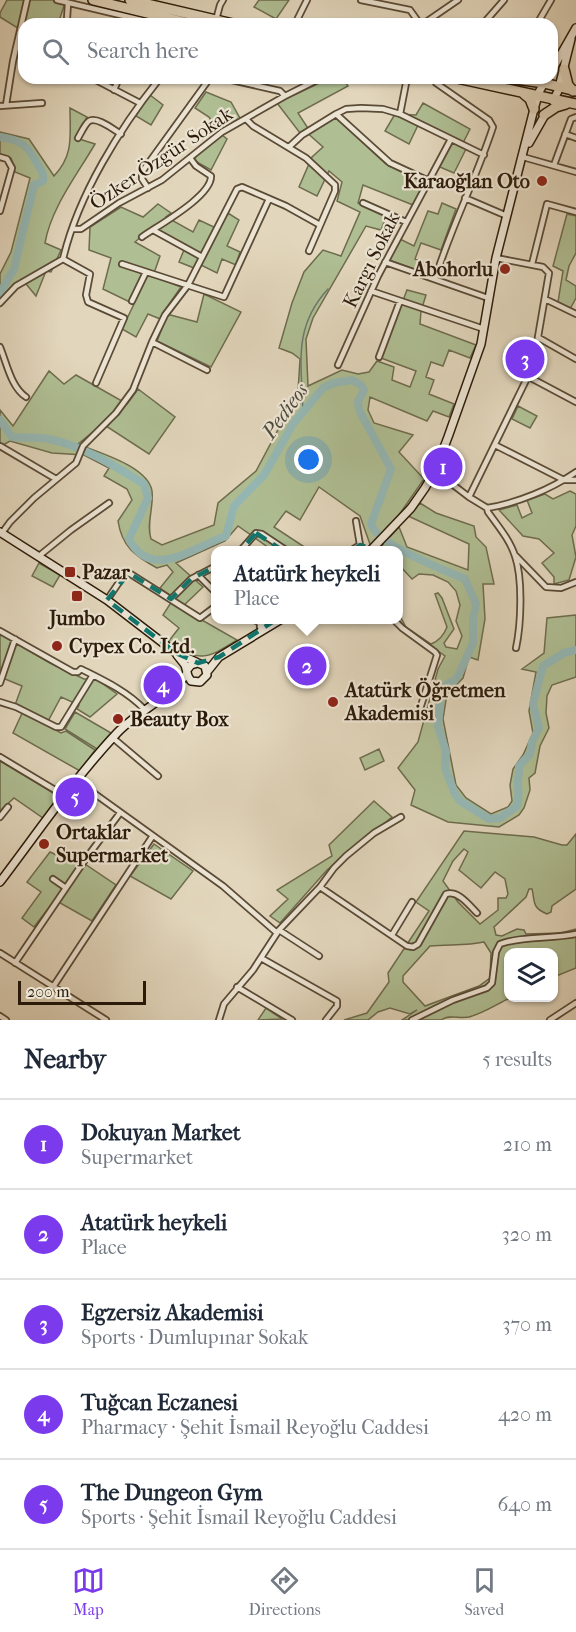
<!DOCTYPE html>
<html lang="en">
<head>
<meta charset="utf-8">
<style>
  body { margin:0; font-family:"IM FELL French Canon",serif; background:#f6f6f7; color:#1f2937 }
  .controls { position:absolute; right:18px; bottom:18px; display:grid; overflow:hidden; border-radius:12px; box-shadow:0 2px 4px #0004 }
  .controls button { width:54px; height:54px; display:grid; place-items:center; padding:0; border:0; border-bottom:2px solid #e0e1e3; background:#fff; color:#1f2937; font:30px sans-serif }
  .scale { position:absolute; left:18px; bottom:15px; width:128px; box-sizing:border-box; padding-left:6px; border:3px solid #2c1b09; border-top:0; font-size:16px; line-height:21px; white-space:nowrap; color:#2c1b09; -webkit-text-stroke:4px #ece4d3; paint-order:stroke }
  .you { position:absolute; left:309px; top:460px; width:21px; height:21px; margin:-15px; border:4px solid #fff; border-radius:50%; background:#1a73e8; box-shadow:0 0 0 9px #1a73e833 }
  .badge { display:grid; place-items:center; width:39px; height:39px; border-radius:50%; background:#7c3aed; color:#fff; font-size:20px; font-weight:700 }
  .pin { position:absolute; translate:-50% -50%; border:3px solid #fff; box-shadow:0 2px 6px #0006 }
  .popup { position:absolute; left:211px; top:546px; width:192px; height:78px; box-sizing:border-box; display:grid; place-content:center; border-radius:12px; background:#fff; filter:drop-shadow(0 2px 4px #0005); font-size:20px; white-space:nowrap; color:#747a83 }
  .popup b { font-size:22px; color:#1f2937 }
  .popup::after { content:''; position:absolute; left:50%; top:100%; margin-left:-12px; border:12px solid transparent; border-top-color:#fff }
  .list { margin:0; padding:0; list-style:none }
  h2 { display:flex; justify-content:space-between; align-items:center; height:78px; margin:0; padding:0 24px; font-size:26px }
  h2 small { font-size:20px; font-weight:400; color:#747a83 }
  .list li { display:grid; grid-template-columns:39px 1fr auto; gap:18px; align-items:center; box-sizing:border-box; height:90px; padding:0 24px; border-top:2px solid #e0e1e3 }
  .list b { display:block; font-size:22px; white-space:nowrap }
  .list p { margin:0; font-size:20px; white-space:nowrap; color:#747a83 }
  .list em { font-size:20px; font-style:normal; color:#747a83 }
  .icon { flex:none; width:33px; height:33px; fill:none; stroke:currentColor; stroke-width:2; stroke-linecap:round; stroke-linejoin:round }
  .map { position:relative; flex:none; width:576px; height:1020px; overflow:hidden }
  .search { position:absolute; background:#fff; box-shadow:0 2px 4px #0004; left:18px; right:18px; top:18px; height:66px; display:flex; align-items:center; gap:15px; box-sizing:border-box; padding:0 21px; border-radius:18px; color:#747a83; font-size:22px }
  .sheet { height:528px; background:#fff }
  nav { display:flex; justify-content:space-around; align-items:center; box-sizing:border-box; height:84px; border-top:2px solid #e0e1e3; background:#fff; font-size:16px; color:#747a83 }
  nav a { display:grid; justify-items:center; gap:3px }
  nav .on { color:#7c3aed }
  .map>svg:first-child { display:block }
  .green { fill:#afbe93; stroke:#6e6c4e; stroke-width:1.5; fill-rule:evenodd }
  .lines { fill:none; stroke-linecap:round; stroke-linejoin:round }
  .stream { stroke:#6b7970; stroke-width:1.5 }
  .river { stroke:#95b8b5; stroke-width:8 }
  .street-casing { stroke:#5a4a36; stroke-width:8 }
  .secondary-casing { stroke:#2c1b09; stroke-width:10 }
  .highway-casing { stroke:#2c1b09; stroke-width:12 }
  .street { stroke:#ece4d3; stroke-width:4.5 }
  .secondary { stroke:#ece4d3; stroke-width:7 }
  .highway { stroke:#e2d6bc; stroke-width:9 }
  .marked { fill:none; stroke:#0f766e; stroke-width:4.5; stroke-dasharray:12 8; stroke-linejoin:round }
  .poi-dot { fill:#8f2418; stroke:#ece4d3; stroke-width:2 }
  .labels { text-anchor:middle; stroke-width:4.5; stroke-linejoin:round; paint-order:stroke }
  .street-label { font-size:20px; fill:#2c1b09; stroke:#ece4d3 }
  .poi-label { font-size:20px; font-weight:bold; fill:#2c1b09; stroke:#ece4d3; text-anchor:start }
  .water-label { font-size:21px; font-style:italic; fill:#4c4a3d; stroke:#ece4d3 }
</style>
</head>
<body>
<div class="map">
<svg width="576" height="1020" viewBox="0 0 576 1020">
  <rect width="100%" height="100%" fill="#e2d6bc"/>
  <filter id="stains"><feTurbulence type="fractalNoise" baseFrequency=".00333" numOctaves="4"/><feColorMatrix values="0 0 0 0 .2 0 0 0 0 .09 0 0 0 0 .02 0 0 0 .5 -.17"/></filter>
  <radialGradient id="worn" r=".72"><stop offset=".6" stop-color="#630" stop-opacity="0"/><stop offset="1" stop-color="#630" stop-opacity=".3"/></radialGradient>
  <!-- green -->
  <path class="green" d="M7,0H66L58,24H24V32L0,17V13Z
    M259,0H289L276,19L254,7Z
    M330,78H342L348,86L298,113L311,133L335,117L386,164L425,182L413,205L363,185L358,203L386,217L381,230L366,226L313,318L306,339L308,386L342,370L358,374L369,372L377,361L394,367L392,380L410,387L416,371L381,358L407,290L426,295L421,311L420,324L476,345L470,358L449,350L443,366L431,362L426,377L434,380L429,394L454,404L449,417L433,411L427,421L370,397L368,410L374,423L413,435L399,452L424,479L394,522L371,547L360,516L319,487L300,520L286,511L274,527L309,550H272L238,526L225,541L176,563L203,587L181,608L237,640C206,660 199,662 168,642L179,628L163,615L174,598L160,588L173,572L167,565L157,568C135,556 122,547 118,521L132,500L127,489L104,476L109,468L84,455L52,453L10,441L3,445L0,443V410L13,426L49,371L64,384L76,375L127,404L138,389L175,417L149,454L103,424L78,444C99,453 148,466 152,491C154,508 146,523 151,539L162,545L214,525L218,503L256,471L298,392L300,359L292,353L279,348L292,303L304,272L323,250L341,256L360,212L337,201L342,182L329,171L317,196L299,187L312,157L323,147L304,130L300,133L277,103Z
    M206,92L231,102L241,120L219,133L209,117L195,108Z
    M150,95L163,105L151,125L136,116L141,106Z
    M423,103L470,129L461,147L466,149L454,173L440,167L453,137L420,121L409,144L385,131L395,114L416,115Z
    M70,108L87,117L76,138L95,144C77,175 51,208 45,243L61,250L51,272L46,271L36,296L22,279L0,299V274L11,252L30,178L15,172L11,158L0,155V132L29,139L54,176C74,155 70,136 70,108Z
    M222,135L227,139L211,170L195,161L196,155Z
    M442,203L456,209L441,250L421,243L415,259L436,267L433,276L389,260L400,239L414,246L428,211L438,214Z
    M158,204L171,213L166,217L193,232L199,220L218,229L228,213L239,220L227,246L240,252L236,265L222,259L217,273L197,263L194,268L179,262L186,245L151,228L135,242L160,256L153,276L181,287L163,313L197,322L204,294L241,312L211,367L157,341L165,321L148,314L136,337L122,329L134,304L103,289L111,258L89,250L90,227L121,207L143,217Z
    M567,214L576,216V253L569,266L566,280L576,286V298L570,309L558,302L563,271L553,266Z
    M518,406L537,416L530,428L512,419Z
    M570,491L576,494V526L572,535L576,557L569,580L554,584V577L542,563L554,553L539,539L523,536L499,510L517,505L522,518L532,513L527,500L545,494L553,499Z
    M420,503L436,513L474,526L476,537L486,547L494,584H483L485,619L478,660L469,657L463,678L447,694L443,719L456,785L466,798L491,814L508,807L512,801L510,785L513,769L523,755L533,733L529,711L536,672L522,669L544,653L547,618L576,615V677L552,685L547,696L546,713L549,728L540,746L535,773L529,778L530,790L524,808L519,815L499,827L448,822L411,805L415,790L398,768L418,742L438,669L445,656L404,627L396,620H398L399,610L402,613L400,616L406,627L431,644C439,641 444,635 447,627L435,594L438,593L442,598L454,629L444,643L446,647L457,649L462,636L456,621L460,605L456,591L448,582L433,575L419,574L412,579L399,565L398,550H378L399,527L407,547L468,570L469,544L408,516Z
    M39,563L60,575L53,587L32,576Z
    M0,634L50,663L84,679H96L117,694L90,717L77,709L79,705L61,697L46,725L61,733L66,731L95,750L80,771L13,733L24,709L15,705L22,686L0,677Z
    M75,712L111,733L97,749L65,729Z
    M379,749L384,761L365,770L360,758Z
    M0,761L60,797L43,818L14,798L0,811Z
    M374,801L392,817L327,870L280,923L270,916L288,899L277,890L332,856L329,845Z
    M464,831L534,837L562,845H567L576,834V889L552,906L551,912L547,914C532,908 535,902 532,889H529L526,897L494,927L496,935L502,936L517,929L524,930L526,934L561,933L576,929V968L554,977V952H508L510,998C497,1004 484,1013 469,1017C459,1019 450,1014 441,1020H402L417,1010L410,1014L390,1008L378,1012L368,1020H344L367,1013L389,982L388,973L429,911L416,902ZM464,849L468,852L459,870L481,888L495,872L505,879L508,894L506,898H498V910L480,924L458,902L443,881L453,861ZM484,942L491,953L490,978L479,986L425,1006L403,982V976L430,946C448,944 466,946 484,942Z
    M154,844L193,871L171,899L130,876Z
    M50,852L61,857L67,852L116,885L92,921L55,900L34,927L22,918L41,892L27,882Z
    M266,1008L282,1019L258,1020Z"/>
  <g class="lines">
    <!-- stream -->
    <path class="stream" d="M303,413C302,365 292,328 328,289"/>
    <!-- river -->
    <path class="river" d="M0,137C21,140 27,145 37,163C41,170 44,173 43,181L34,185L14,269L0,293
      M0,420L12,437C24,438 37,437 49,439C83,446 115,466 144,484L148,498L129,539C151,582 194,547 226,536L234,506L264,475L293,424L323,388L334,383L352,380L361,385L364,390L358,401L359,410L391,469L371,524C378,545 444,570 465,579L476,604L473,619V643L460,672L455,680L446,685L441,695L438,726L446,752L445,768L455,794L460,801L489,819L500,818L517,806C519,797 519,794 518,786C517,780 520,773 519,766L530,754L532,742L539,728L533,704L543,666L564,653L576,650"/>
    <!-- street casing -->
    <g class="street-casing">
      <path id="street" d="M57,0L158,24
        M361,0L410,10L420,24
        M68,3L67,19L70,24
        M216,20L220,5L223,0
        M295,24L307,0
        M423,24L458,0
        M483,24L504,0
        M537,24L551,0
        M92,78L140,103
        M223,78L280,91L285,96
        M434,78L436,83L489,120L493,127C476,179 451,227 435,279
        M114,90L119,78
        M6,105L13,61L27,0
        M0,106L42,103
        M336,114L390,163L429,181
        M400,114L407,78
        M246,119L253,126L306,158L335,185V191L309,251
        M565,134L576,138
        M78,138C81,133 85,124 89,121C97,116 114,130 121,134
        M289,147L302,135L336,114L346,109L361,108L383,109L400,114L484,155
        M0,157L7,159L12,168L0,211
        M523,157L576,172
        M554,165L571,119L576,117
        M148,188L142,179V172L210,78
        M465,198L507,216
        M363,203L406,222
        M72,229H81L119,203L162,180L222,132L285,96L321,78
        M153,230L202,257
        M142,237C159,225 212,196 211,176L196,166L190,158
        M63,259C78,195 120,128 160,78
        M63,259L90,274L86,295L88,302L124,318L96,383
        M385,262L488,298
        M122,264L224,297L269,199
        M532,264L547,204L576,212
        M371,291L484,329
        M545,299L576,314
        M132,301L146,272
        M0,303L16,286L63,259
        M539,338L576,359
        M152,342L207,370
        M0,347C7,364 11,387 26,397
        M379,357L400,301
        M338,365L378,276L451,139
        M529,377L576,402
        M495,445L564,480H576
        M0,446L56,479
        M435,471L469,497L487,508L488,512C498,526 510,540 515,556C523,579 521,625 516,648
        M469,497L533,366L549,273L543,267L496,258
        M487,508C518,503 551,489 576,472
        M356,521L360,545
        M2,533L10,522L34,498L76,463L83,446L116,413L133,390L152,342L165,315L188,285L237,189L242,187L286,206L320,225
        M241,550L256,533L262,534L286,550
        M352,550L360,545
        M39,556L71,530L109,503
        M516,556L546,587L561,588L576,582
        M198,575L216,593
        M171,599L191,579L216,566
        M107,600L124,575L129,573L200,618L216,606
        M254,620L259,622L262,631
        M394,620L402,628L435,652L437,655L419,712
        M260,627L269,620
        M0,631L73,672H78L81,669C103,680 127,691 144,709
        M0,683L15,639
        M0,702L16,707L56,727H61L93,675
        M113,738L158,776
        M0,757L65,796
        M77,781L223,886L277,933
        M0,817L8,807
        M53,879L66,888
        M320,887L407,946L413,947L418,944L446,894C458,890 469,905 477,913
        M279,930L319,956
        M392,935L412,902
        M0,953L106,1020
        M261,958L337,1001V1006L326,1020
        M15,963L87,857L120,813
        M53,987L152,837
        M237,987L292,1020
        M0,1016L6,1020
        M219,1020L224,1004L253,970L279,930L320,887L334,868L346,856L374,833L401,817
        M412,1020L453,1000L487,988L492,983L496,952L500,944C521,936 552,939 576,934
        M550,1020L576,1003"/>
    </g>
    <!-- secondary casing -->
    <g class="secondary-casing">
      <path id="secondary" d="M552,70L576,28
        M553,101L558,91L571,39
        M529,143L546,113
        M0,532L107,600L176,653L196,662
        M371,550L411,508L425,488L435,471L448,437L481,344L496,258L534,109L539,92L547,78
        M177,655L185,665L188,676L191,681L200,682L207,675L205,666L198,663L191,665L187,670
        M207,672L219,657L280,620
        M0,882C38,832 74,779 117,733C138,711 170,698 187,673"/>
    </g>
    <!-- highway casing -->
    <g class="highway-casing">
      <path id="highway" d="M93,0L192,24
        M130,0L233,24
        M564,69L568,85L573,91
        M457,78L576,104
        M509,78L544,83L576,91
        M524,94L530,99L534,109
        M544,115L556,107L566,104"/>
    </g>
    <!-- street -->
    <use href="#street" class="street"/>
    <!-- secondary -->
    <use href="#secondary" class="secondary"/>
    <!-- highway -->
    <use href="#highway" class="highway"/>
  </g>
  <!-- marked area -->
  <path class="marked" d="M256,533L320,575L360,545L372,549L338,579L219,657L198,663L176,653L107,600L129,573L171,599L191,579L236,556Z"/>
  <!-- markers -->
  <g class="poi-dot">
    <circle cx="542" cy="181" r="6"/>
    <circle cx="505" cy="269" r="6"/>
    <rect x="64" y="566" width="12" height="12" rx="3"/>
    <rect x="71" y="590" width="12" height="12" rx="3"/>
    <circle cx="57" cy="646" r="6"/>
    <circle cx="333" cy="702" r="6"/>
    <circle cx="118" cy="719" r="6"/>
    <circle cx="44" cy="844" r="6"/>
  </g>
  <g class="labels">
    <!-- street labels -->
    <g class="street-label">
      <text transform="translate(161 158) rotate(-34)" y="7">Özker Özgür Sokak</text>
      <text transform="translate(371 260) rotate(-64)" y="7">Kargı Sokak</text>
    </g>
    <!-- poi labels -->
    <g class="poi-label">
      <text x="530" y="188" text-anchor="end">Karaoğlan Oto</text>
      <text x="493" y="276" text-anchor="end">Abohorlu</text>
      <text x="82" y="579">Pazar</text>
      <text x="77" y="625" text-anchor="middle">Jumbo</text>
      <text x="69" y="653">Cypex Co. Ltd.</text>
      <text x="345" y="697">Atatürk Öğretmen<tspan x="345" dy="23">Akademisi</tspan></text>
      <text x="130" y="726">Beauty Box</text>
      <text x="56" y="839">Ortaklar<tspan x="56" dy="23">Supermarket</tspan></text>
    </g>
    <!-- water labels -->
    <g class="water-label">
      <text transform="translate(285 411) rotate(-54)" y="7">Pedieos</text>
    </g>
  </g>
  <rect width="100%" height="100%" filter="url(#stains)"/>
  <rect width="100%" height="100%" fill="url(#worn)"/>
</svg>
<div class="controls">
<button><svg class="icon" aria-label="layers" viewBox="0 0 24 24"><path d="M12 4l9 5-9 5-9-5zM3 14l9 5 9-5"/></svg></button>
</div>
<div class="scale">200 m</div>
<div class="you"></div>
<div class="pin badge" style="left:443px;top:467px">1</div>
<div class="pin badge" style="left:307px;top:666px">2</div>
<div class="popup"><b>Atatürk heykeli</b>Place</div>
<div class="pin badge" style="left:525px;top:359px">3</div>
<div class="pin badge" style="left:163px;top:685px">4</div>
<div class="pin badge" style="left:75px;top:797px">5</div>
<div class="search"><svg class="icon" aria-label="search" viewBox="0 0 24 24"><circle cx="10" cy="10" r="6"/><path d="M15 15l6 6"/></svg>Search here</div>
</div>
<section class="sheet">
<h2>Nearby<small>5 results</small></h2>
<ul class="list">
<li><span class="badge">1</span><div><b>Dokuyan Market</b><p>Supermarket</p></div><em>210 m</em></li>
<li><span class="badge">2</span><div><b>Atatürk heykeli</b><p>Place</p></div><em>320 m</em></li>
<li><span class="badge">3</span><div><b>Egzersiz Akademisi</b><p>Sports · Dumlupınar Sokak</p></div><em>370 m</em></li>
<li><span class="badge">4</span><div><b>Tuğcan Eczanesi</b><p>Pharmacy · Şehit İsmail Reyoğlu Caddesi</p></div><em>420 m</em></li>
<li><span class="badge">5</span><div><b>The Dungeon Gym</b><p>Sports · Şehit İsmail Reyoğlu Caddesi</p></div><em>640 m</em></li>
</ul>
</section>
<nav>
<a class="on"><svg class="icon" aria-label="map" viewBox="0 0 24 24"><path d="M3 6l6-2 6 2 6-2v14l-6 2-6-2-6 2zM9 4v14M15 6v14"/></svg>Map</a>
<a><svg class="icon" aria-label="directions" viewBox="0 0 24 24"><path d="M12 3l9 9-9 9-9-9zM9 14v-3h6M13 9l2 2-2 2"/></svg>Directions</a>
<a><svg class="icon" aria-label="saved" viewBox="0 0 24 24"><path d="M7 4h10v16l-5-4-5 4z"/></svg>Saved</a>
</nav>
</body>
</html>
